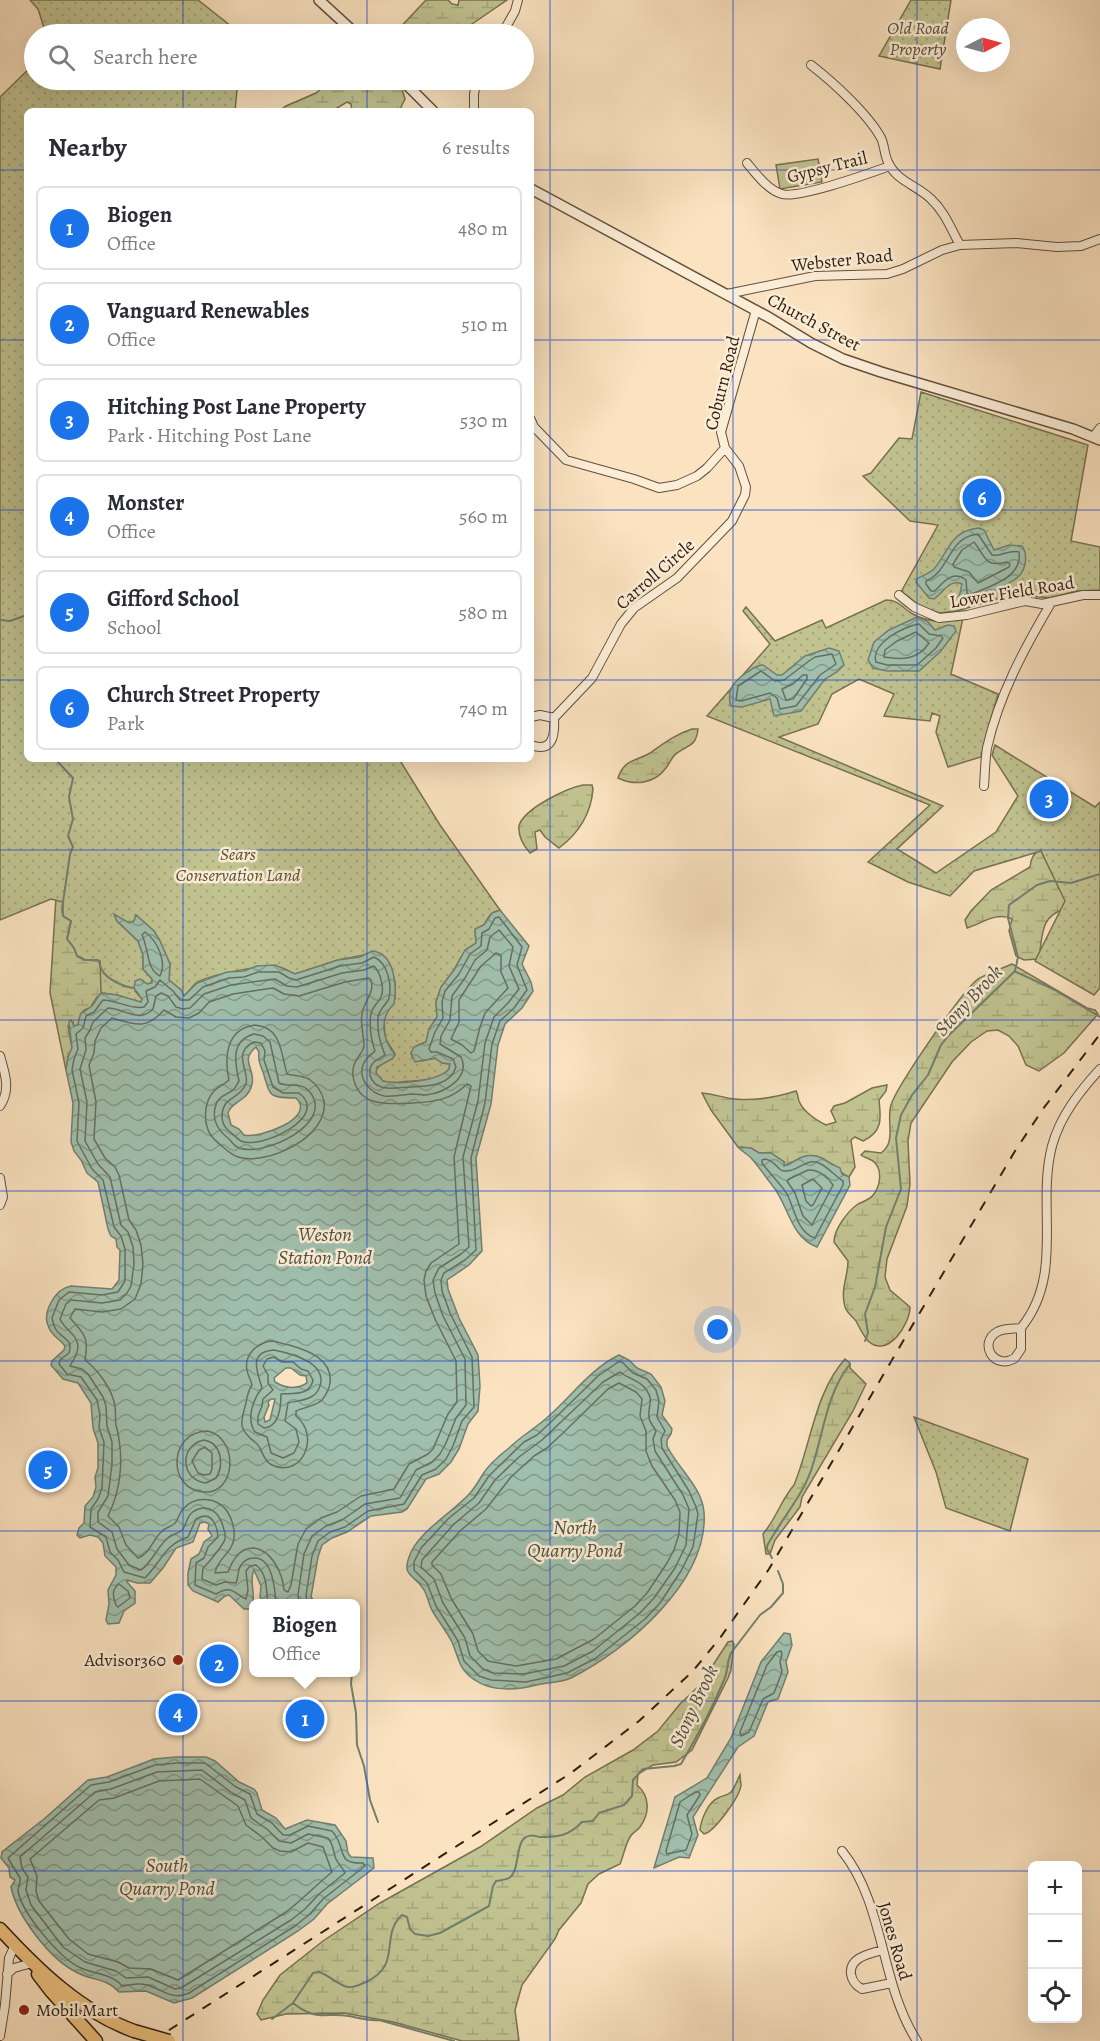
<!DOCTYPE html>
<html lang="en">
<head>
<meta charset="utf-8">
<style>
  body { margin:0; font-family:Alegreya,serif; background:#f7f7f7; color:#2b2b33 }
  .controls { position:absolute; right:18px; bottom:18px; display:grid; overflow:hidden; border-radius:9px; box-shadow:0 6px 24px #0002 }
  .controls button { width:54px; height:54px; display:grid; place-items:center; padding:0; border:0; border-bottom:2px solid #e1e1e2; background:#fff; color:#2b2b33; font:30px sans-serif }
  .compass { position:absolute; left:956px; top:18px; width:54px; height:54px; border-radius:50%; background:#fff; box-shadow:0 6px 24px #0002; rotate:84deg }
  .you { position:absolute; left:718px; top:1330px; width:21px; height:21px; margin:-15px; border:4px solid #fff; border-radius:50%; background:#1a73e8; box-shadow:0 0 0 9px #1a73e833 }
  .badge { display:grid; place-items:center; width:39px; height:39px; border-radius:50%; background:#1a73e8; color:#fff; font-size:20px; font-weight:700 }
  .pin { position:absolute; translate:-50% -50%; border:3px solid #fff; box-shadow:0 2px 6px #0006 }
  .popup { position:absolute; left:249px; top:1599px; width:111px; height:78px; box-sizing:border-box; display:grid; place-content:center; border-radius:9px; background:#fff; filter:drop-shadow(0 2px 4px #0005); font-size:20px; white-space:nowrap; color:#7c7c81 }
  .popup b { font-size:22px; color:#2b2b33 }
  .popup::after { content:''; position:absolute; left:50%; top:100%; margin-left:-12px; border:12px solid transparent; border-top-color:#fff }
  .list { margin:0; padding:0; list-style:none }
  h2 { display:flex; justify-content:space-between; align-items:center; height:78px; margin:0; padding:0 24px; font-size:26px }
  h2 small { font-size:20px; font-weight:400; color:#7c7c81 }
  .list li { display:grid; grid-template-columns:39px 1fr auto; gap:18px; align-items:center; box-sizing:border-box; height:84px; margin:0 12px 12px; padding:0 12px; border:2px solid #e1e1e2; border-radius:9px }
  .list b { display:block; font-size:22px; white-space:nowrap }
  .list p { margin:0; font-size:20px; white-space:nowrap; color:#7c7c81 }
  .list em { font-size:20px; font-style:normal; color:#7c7c81 }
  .icon { flex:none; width:33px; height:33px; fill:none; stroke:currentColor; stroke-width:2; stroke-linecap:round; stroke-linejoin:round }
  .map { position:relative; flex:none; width:1100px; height:2041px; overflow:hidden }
  .search { position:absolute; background:#fff; box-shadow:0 6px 24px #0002; left:24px; top:24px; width:510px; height:66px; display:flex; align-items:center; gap:15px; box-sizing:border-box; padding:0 21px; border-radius:33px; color:#7c7c81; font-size:22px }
  .panel { position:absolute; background:#fff; box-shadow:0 6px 24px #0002; left:24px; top:108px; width:510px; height:654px; border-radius:9px }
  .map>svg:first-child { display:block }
  .wetland { fill:url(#wetland-marsh); stroke:#787150; stroke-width:1.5 }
  .park { fill:url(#park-dots); stroke:#787150; stroke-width:1.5 }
  .pitch { fill:#c1c391; stroke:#787150; stroke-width:1.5 }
  .water { fill:url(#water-waves); stroke:#727f6e; stroke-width:1.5; fill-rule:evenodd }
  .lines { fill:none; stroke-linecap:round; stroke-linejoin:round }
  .shore { stroke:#676f5e; stroke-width:1.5 }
  .stream { stroke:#727f6e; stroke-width:2 }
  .minor-casing { stroke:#61503c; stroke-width:10 }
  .tertiary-casing { stroke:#61503c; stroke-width:12 }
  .primary-casing { stroke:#2e1f10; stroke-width:15 }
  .minor { stroke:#fcedd7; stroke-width:8 }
  .tertiary { stroke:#fcedd7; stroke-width:9 }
  .primary { stroke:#eec280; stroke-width:12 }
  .rail { stroke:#2e1f10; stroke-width:2; stroke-dasharray:10 10; stroke-linecap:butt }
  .primary-bridge-casing { stroke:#2e1f10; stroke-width:15; stroke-linecap:butt }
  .primary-bridge { stroke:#eec280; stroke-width:12 }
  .grid { fill:none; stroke:#1d4ed8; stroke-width:1.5; stroke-opacity:0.55 }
  .poi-dot { fill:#8f2418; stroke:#fcedd7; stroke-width:2 }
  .labels { text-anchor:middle; stroke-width:5; stroke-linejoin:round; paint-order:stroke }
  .park-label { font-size:18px; font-style:italic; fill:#5a5037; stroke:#fcedd7 }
  .street-label { font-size:18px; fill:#2e1f10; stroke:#fcedd7 }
  .poi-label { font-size:18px; fill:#2e1f10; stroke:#fcedd7; text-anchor:end }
  .water-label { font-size:20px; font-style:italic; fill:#504f3f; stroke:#fcedd7 }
</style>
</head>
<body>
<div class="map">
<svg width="1100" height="2041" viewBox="0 0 1100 2041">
  <defs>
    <pattern id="wetland-marsh" width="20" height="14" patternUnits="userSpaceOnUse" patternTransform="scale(1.5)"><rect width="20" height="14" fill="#c1c391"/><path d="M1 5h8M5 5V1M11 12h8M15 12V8" fill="none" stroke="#a6a77c"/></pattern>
    <pattern id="park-dots" width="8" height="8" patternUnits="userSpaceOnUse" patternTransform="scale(1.5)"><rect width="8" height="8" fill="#c1c391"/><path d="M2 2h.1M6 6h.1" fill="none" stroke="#a6a77c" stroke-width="1.8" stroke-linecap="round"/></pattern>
    <pattern id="water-waves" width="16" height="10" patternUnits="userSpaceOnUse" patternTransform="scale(1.5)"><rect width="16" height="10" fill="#a0bfad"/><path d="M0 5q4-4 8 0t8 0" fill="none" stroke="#839b8b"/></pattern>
  </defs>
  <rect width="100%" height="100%" fill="#fbe3c1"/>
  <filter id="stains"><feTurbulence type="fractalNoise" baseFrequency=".00333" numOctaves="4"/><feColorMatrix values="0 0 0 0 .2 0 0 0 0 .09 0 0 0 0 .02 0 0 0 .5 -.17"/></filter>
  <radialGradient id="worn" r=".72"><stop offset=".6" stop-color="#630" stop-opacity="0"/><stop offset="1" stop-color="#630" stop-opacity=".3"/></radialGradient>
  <!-- wetland -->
  <path class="wetland" d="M426,0H448L452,4L458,5L459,0H507L472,24L459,34H394Z
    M331,80H395L401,86L405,99L399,111H352L351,104L347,102L332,111H279L286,106L316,93Z
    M692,729H698C696,746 690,744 677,753C672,756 670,763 666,768C654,784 635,786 618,778C624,759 637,761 650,753C663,744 676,734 692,729Z
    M583,785H592L593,789C591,814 579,833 559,848L545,837L540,830L535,832L537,849L530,853C524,846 518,836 519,826C523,809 567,788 583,785Z
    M38,811L143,969L97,997L90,1008C80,1010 80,1016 78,1025L74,1026L73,1022L68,1026L72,1048L68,1057L66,1070L50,993L56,897Z
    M1072,846L1065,909C1040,916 1043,935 1039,957L1037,959L1024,960L1016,956L1009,931L1012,919C997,911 981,924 967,928L965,920L971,911L991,890L1030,867C1032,843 1053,847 1072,846Z
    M1012,964L1087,1008L1095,1010L1098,1014L1064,1053L1039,1071L1026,1065L1018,1046L1009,1036L998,1030L987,1031L971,1042L952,1062L911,1123L908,1141L910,1184L907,1206L887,1259L885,1277L890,1290L910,1307C910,1324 888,1359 868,1341C864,1336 859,1327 856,1321C852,1316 847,1313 845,1307C840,1290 848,1277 848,1261L834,1242C834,1229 848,1211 858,1204C863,1202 871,1199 874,1194C880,1186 882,1172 876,1164C872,1158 866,1159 861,1155L865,1151L881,1153C897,1142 886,1121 891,1105C897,1086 962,991 978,979C988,973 1001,969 1012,964Z
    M887,1085L886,1091L879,1100C881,1118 883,1132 863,1141L855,1137L851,1140L855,1167L849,1177C835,1171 825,1152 807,1156C799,1158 791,1163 784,1166V1162L771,1153H759L751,1148L738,1147L711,1110L702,1093C714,1094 724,1098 735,1099C756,1101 777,1097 796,1091C798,1094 798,1098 799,1101C804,1113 816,1120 826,1125L836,1122L831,1111L834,1106L845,1103L872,1088Z
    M845,1359L850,1363V1368L866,1384L853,1411L802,1497L800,1507L775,1540L770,1554H766L763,1534C776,1519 781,1500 794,1485C811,1444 815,1392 845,1359Z
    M732,1641L734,1644L731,1670L728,1678L692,1750L676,1762L653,1765L638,1774L637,1785C650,1796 650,1813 640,1827C637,1831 633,1832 630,1837C625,1845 624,1855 620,1864L599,1874L588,1884L581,1903L559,1930L555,1939L522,1985L515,2010L519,2041H462L393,2022L344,2013L286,2014L261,2020L257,2014L263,2000L280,1975L323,1941L380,1903L480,1847L537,1808L563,1795L585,1777L633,1750L658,1731L680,1704L700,1685L728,1642Z
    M740,1775C740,1776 741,1784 741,1785C740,1797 714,1832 704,1834L700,1830C701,1820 708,1802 718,1798C723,1795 727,1796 731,1792C735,1788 737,1780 740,1775Z"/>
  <!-- park -->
  <path class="park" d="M30,0H198L241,34H46L38,9Z
    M911,0H951L940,69L879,56Z
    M34,64V80H238L235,111H27V759H399L440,825L500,910C491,912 488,917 484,925L477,928L475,932L476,943L461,957L454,970L441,987L436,1002L437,1017L429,1029L426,1042L418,1045L411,1053L412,1057L422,1061L435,1058L442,1063L450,1064C449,1081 424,1080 411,1081C402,1081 391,1085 383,1081C377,1079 376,1075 376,1070L381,1064L392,1059L395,1054L385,1038L384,1018L395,999V982L386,958L364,955L338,960L295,974C289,972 284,967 278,967C262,965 210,974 196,983C191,987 189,993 183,996L181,990L169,980L170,964L160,941L154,931L136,915L134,921L129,923L115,916L117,921L138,941L143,955V969L152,979L151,983L147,984L142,980L135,991L142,999L141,1003L117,995L101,993L100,961L85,960L77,956L74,948L67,939L71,921L63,916V902L51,899L0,920V97Z
    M921,392L1088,445L1071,541L1100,547V590L1077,591L1050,598L1028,596L997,599L957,611L940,613L919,607L901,592L938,525L910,521L863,476L871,473L899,438L912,439Z
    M886,600C898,600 902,607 911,613C928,623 945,623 963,618L951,674L998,694L981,757L948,767L936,732L940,716L932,713L930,721L884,716L894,694L859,679L832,694L818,724L779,737L943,806L897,849L936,873L996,832L1018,796L992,755L995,745L1095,807L1100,802V988L1094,995L1035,961L1065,901L1041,851L974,871L950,896L908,882L868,862L930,805L707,716L770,644L743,611L746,607L775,641L822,620L826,628Z
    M914,1417L1028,1459L1010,1531L946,1508L936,1472Z"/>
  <!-- pitch -->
  <path class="pitch" d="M818,159L822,182L780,189L776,165Z"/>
  <!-- water -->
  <path class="water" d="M979,528L984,530L994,550L1009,545L1022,546C1028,554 1026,569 1019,576C1012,584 975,600 964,605L958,602L962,584C950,578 943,593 934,599L929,598L916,582L917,579C922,575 929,574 934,569C950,550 950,531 979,528Z
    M917,617L927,621L935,630L948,625L954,626L956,631L940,652L919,671H887L873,668L868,660L874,642L889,630Z
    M829,648L839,651L844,665L837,672L825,679L801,711L774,716L770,699L742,707L731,706C726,690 734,681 746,673C752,669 756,665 763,665L777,675H782L805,656Z
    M500,910L529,946L522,964L531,982L533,991L522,1008L505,1024L498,1045L491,1104L476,1158L482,1251L469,1265L447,1280L448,1289L459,1318L478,1355L480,1386L478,1411L468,1424L459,1449L451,1462L439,1474L426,1479L407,1509L402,1512L371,1516L347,1532L332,1538L322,1545L318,1557L311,1597L314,1601L321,1603L264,1602L260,1597L261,1586L254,1570C248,1582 258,1596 250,1609H244L229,1595L225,1596L218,1602L193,1591L188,1585V1573L191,1559L199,1554L204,1542L212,1536L208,1529L209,1524L205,1522L200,1523L193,1542L176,1548L163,1568L150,1583H137L127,1580V1582L135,1591V1603L124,1611L119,1623L108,1624L106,1620L109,1604L108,1590L116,1575V1567L105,1556L103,1543L98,1537L90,1535L80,1538L77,1535L79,1528L84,1523L85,1506L93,1497L96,1487L95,1477L98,1468V1443L93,1428L91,1403L78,1383L63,1379L51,1365L52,1361L64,1350L65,1346C60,1339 53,1337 49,1328C41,1313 55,1289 71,1286L112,1289L119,1280L120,1250L117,1247L116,1239L111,1236L108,1229L98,1182L87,1173L81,1160L74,1151L71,1142L73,1103L66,1070L68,1057L72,1048L69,1022L71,1020L74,1026L78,1025C81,1008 81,1015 92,1006C96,1002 97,997 101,993L117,995L141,1002L142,999L134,988L135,981L140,979L147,984L152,983V979L143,969V955L138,941L117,921L114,914L129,923L134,921L136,915L154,931L160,941L170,964L169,980L181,990L184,996L197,983L227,972L244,971L257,966L275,965L295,974L338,960L360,957L372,951C395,953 397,986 394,1004C378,1019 383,1040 395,1055L392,1059L377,1067L376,1073L383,1081C398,1085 439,1081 449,1069L450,1064L442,1063L435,1058L415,1062L411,1053L414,1047L426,1042L429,1029L437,1017L436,1002L441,987L454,970L465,950L476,943L475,929L484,925L492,913ZM256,1047L259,1052C258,1061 260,1064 263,1072C271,1098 268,1097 296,1098C317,1118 259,1139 244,1135L239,1129L231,1125L228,1113C231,1101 248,1102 252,1084C256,1069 239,1061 256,1047ZM286,1368H291L300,1375L306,1376L307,1383C296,1390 285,1388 275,1382L274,1378ZM271,1399H275L270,1420L265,1422L264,1417L269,1405L268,1402Z
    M738,1147L751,1148L759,1153H771L784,1162V1166C791,1164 796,1160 802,1157C817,1151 828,1163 840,1168L842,1174L849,1177L850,1185L817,1247C789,1236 789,1205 772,1185C765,1176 759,1167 752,1159C748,1154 742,1152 738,1147Z
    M619,1355L629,1360L637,1368L651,1374L661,1387L665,1401L662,1415L672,1429L671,1434L667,1440V1446C677,1467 702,1487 704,1512C709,1581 627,1650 571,1678C560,1683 548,1682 536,1685C518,1690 491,1692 475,1680C458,1669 459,1658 452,1642C447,1632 439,1622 433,1612C428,1604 428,1594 422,1587C414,1575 402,1576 409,1557C418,1531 453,1513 471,1492C476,1486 479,1480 483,1474C489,1464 500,1455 509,1448C522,1435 538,1427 551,1414C573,1394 592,1368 619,1355Z
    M784,1633L790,1634L792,1645L786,1662L788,1672L778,1699L768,1702L754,1736L738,1747L693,1817L698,1835L689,1858L679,1857L654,1868L675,1797L707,1778L731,1738L761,1662Z
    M176,1757H206L215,1761L239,1782L254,1789L257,1793L262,1810L276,1818L285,1829L307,1820L335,1825L346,1841L348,1853L351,1857L373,1858L374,1868L327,1904L314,1919L298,1931L192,1998L174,2003L146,1991L119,1992C107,1978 93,1981 78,1973C50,1960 17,1916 11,1887L15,1880L10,1877L9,1868L1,1858L2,1852L44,1819L88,1780L107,1777L154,1759Z"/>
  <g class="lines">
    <!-- shore -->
    <path class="shore" d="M978,534L992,555C1002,557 1009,549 1019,552C1023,578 989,586 970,595L967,593L966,580C953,570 944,581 935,591H931L926,584V581C950,571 948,537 978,534Z
      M974,542C986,557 984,568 1007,562L1010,564L1009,567L978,583L969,572L954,567L953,564L962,550Z
      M919,624L929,634L941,636L943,638L936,648L917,665H887L876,662C870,644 904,626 919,624Z
      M916,632L929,643C918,660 902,660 884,657L885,650L897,641Z
      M832,654L836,664L820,675L796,706L780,709L777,698L770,693L741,701L736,700L738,686L761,671L775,681L784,680L809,661L815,657Z
      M803,675H807V679L793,699L786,700L782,689L793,684Z
      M145,932C158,941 167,963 160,976C146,969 149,949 142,935Z
      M496,953L501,955V972L508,988L485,1013L480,1027L474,1051L471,1053L462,1045L451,1039L459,1022V1000L481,966Z
      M369,978L371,980C375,993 364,1001 362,1014C360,1025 364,1036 364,1046C363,1055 351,1060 353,1076C358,1108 389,1104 413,1103C434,1102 451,1100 467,1084L471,1086L454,1157L459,1244L431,1263L426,1271L424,1280L426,1296L435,1319L456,1361L457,1402L448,1414L433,1449L428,1454L409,1464L394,1489L361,1496L337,1512L321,1518L306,1529L298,1544L291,1585L288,1592L284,1590C281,1554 245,1526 228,1572L215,1573C217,1559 233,1552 234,1538C235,1530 232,1518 227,1511C217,1497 195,1495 183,1509C179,1513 178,1521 174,1524C170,1527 165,1528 162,1531C153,1539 149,1555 138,1558L126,1545L119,1527L108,1516C122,1488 124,1455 116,1425C115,1420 116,1413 115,1406C112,1389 99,1371 85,1360C89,1338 85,1334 70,1318L75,1309L102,1312L121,1309L135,1299L141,1284L143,1264L141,1245L136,1230L129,1220L119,1175L115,1167L105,1158L94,1139L96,1102L89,1065L94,1053L95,1041L101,1028L112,1018C136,1025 146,1030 164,1010L176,1017L189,1018L199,1013L209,1002L233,994L273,988L284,994L299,996L345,982Z
      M255,1025C282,1027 281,1054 287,1074C294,1076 302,1075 309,1079C316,1084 322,1092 324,1101C329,1137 267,1166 238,1157C232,1155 228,1151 223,1147C218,1143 214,1140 210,1134C203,1121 204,1102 214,1091C219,1086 225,1084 229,1080C224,1057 226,1029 255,1025Z
      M254,1034L263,1036L270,1042L279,1083C289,1088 300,1081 309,1091C337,1123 264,1157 239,1148C234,1146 233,1143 229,1139C219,1131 212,1122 215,1108C218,1094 227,1096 234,1089C236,1087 237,1084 239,1081C235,1063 230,1041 254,1034Z
      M254,1042L261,1043L265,1051L264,1060L273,1087L283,1093H299C331,1117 260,1150 241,1141C239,1140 229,1131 227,1129C220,1122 221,1111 226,1103C233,1096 241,1095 246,1084C250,1071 231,1053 254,1042Z
      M765,1159C775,1160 778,1171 784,1171C798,1173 806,1156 821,1164C830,1169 835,1176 843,1181V1185L815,1238C797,1233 794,1207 787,1194C780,1183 770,1174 762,1163V1160Z
      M808,1170C818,1169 828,1177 833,1185L812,1225L803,1216L795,1193L787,1181L789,1179Z
      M813,1179L822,1188L813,1205L811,1206L806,1201L802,1185Z
      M270,1341C278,1341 282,1344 289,1345C307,1350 333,1359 330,1383C329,1390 326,1395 322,1400C314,1407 304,1407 296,1411V1416C321,1436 302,1479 272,1465C262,1460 263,1449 256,1443C238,1429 240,1424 246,1403C247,1396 248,1391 252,1385C251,1380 248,1376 247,1370C244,1355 256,1344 270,1341Z
      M274,1350C289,1353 323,1361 321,1382C320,1388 317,1394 311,1397C304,1401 295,1401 288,1403L285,1421L296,1429L299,1442L294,1453L283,1458L271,1453L267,1437L255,1432C246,1419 253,1399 262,1388C257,1371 248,1352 274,1350Z
      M274,1357L282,1362H293L301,1369L308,1371L313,1380C310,1396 293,1393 281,1394C281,1406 280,1427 264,1428L258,1424V1416L262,1406L263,1399L273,1390L268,1383V1375L263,1366L267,1359Z
      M618,1362H622L633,1373L647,1379L656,1390L659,1401L657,1417L665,1431L661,1439L662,1448L689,1491L696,1507L698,1514L693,1547L681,1571L660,1603L645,1619L596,1658L567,1673L526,1682L491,1680L479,1676L464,1661L458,1641L436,1606L427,1583L414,1570V1562L421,1548L449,1518L474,1498L489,1476L499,1466L524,1442L537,1435L552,1421L598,1376Z
      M620,1372C627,1378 638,1380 644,1387C656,1401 647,1404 649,1418C650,1423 654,1427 656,1431L653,1439L655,1451L683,1495L689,1509L686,1545L675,1568L654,1598L640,1613L593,1651L564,1666L524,1674L493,1673L483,1669L470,1656L465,1638L443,1603L434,1579L421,1567L422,1560L454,1524L479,1503L495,1480L519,1457L542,1440L603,1382Z
      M619,1383L636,1392L642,1399L640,1416L646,1431V1451L652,1466L675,1500L680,1512L679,1534L674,1550L667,1563L647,1593L635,1606L594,1639L556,1659L516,1666L488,1661L478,1651L473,1634L451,1598L441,1574L432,1565V1562L460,1531L486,1509L511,1477L534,1456L547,1448L563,1433L608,1389Z
      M207,1431C239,1437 237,1494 204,1492C167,1490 168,1432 207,1431Z
      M204,1440C222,1443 224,1465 216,1478L206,1483C180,1480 179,1445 204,1440Z
      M205,1447L212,1453V1469L210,1474L204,1475L198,1473L192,1461L199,1450Z
      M119,1584L128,1591L130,1598L118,1607L116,1605C113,1596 111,1590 119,1584Z
      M268,1604C266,1591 268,1574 256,1565L250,1566L246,1571L248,1590L246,1599C232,1592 232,1585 216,1594L195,1585L196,1563L204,1558L208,1547L218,1537C217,1524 211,1510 196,1519L188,1537C164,1545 162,1561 145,1578L124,1572L118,1560L110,1552L106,1537L90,1527L91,1509L98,1499L102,1488L104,1442L99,1428L100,1415L97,1400L81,1377L67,1374L59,1364L60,1360L69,1353C73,1340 65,1340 58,1332C54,1329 53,1322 52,1318L59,1300L69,1292L102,1295L118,1292L125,1281V1249L121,1236L114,1227L103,1180L92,1169L77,1141L79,1103L72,1070L74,1059L78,1049L76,1034L83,1028L86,1016L94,1012L103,1000C117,1000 131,1010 144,1007L148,1002L146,991L155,987L160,980L173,991L180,1000H189L203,987L229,978L244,977L258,972H279L289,978L296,980L340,966L362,963L374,957C388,963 392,985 389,998C387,1005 379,1008 378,1018C377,1032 380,1042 385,1055C382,1057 377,1059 374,1062C370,1066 369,1070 370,1075C375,1094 398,1087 412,1087C428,1086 450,1086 456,1067L453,1059L437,1052H431L429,1049L435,1032L443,1018L442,1002L445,991L459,974L470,954L481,946L482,933L489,929L495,918L499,917L522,947L517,965L527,990L514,1008L500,1021L492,1044L485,1103L471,1158L476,1250L465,1260L444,1273L441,1280L442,1291L450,1313L472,1357L474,1407L462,1421L453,1446L446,1459L436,1469L422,1475L404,1504L368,1511L345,1527L330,1532L318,1541L312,1556L306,1596L308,1604
      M276,1604C275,1590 273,1556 253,1558C248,1558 244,1561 241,1565C237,1570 239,1577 236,1583L225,1582L216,1585L202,1579L203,1568C207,1565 224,1544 225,1539C226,1534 224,1531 223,1526C219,1513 210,1504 196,1510C187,1514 188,1521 183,1529C181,1533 172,1534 168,1538C157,1547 153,1561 141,1570L129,1565L117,1549L112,1532L98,1522V1512L108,1496L112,1464V1442L107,1426L106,1406L103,1397L88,1374L82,1369L70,1366C72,1361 76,1358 77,1352C82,1336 65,1331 60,1319L66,1304L71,1300L102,1303L120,1300L127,1293L131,1286L134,1264L133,1247L128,1232L121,1225L110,1177L98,1164L85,1141L87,1102L80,1069L86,1050L85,1038L90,1030L93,1022L108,1008C124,1008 139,1024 153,1009L156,996L161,993L168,996L176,1007L183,1009L190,1008L204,994L231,985L275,979L287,986L297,987L342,973L364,970L374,966C380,972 385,988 381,997C378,1003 373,1006 371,1013C369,1025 371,1039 375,1051C371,1055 365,1058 363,1065C358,1079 370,1093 384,1096C393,1097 403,1095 412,1094C417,1094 421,1095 426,1095C444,1093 471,1078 461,1057L440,1044L441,1036L450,1020L452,996L465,978L475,960L487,950L490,937L499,930L513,947L509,966L519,989L508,1003L494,1017L485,1043L478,1101L463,1157L469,1247L461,1254L439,1268L433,1280L435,1293L443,1316L465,1359L466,1405L456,1418L446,1443L440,1454L432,1462L416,1470L400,1498L365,1504L342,1520L326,1526L312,1536L304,1554L298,1595L299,1604
      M781,1651L782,1654L780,1662L782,1672L774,1693L763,1699L749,1732L741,1736L740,1732L767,1665L777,1652Z
      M177,1763H205L236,1787L250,1794L257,1814L272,1823L283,1835H290L308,1826L332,1831C348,1848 334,1864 363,1863L365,1866L323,1899L310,1914L295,1926L189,1993C172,2001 162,1989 147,1985C138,1982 131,1985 122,1986C113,1974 94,1974 81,1968C60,1959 22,1913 18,1891C18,1886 21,1883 20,1878L8,1858L91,1785L109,1782L155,1765Z
      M202,1770L232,1793L245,1800L251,1818L268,1830L279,1841L291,1843L308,1834L328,1838C334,1845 333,1852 336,1859C339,1865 343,1868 345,1873L319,1894L305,1909L291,1920L181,1988L175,1989L148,1977L126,1978L116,1971L85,1962L63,1947L31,1905L26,1890L28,1877L22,1868L20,1857L95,1792L111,1789L157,1772Z
      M200,1779L238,1806L246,1825L262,1837L273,1848L280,1851L291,1852L308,1843L323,1847L332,1872C316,1885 302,1900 286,1912L178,1980L151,1969L129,1968L118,1962L88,1954L69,1939L39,1901L36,1891L37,1876L30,1859L99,1800L114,1798L159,1781Z
      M695,1792H699L700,1795L687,1815L692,1834L686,1850L667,1854L666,1851L680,1802Z"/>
    <!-- stream -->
    <path class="stream" d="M0,620L10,621L27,615
      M55,759L73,778L69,797L73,819L68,836L73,847L70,854L62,909L63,916L71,921L67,939L74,948L77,956L85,960H98C100,963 100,967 102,970C106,979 124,987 134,988
      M1016,972L1055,990L1100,1017
      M865,1341L868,1333L865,1314L875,1287L886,1227L901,1189L896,1138L901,1115L912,1095L928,1075L941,1045L948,1036L1015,971L1018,957L1008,918L1009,905L1037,885L1050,881L1071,883L1100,874
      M772,1558L767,1549V1546C781,1519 805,1494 813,1464C824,1430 827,1393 850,1364
      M352,1672L351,1684L356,1713L357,1745L364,1766L370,1800L378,1822
      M293,2003C317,2022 324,2012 349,2016C360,2018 368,2021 379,2020L454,2041
      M272,2019L293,2003L313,1973L319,1972C329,1975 338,1985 348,1987C354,1988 361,1984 366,1982C403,1965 379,1936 402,1915L407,1917L410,1929L415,1934L428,1936L440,1933L489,1906L493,1886L496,1881C500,1880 506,1880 509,1878C520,1872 515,1843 526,1837C531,1834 535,1836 540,1837C558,1837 569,1836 582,1822L593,1821L599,1813L624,1805L632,1796L633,1780L643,1769L674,1766L681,1764C697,1737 712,1709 724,1680C728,1671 727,1662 731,1653L760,1615L771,1607L783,1593V1584L778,1571"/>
    <!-- minor casing -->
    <g class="minor-casing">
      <path id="minor" d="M502,34L515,11L518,0
        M811,65C833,82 868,114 881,138C885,146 884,156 889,164C897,181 918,186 931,199C945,212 951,229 960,245
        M474,111V94L477,80
        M747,163C756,174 768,190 782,194C799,199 870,173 890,166
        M727,294L815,276L887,274L903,269L942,250L960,245L1016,243L1057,247L1081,246L1100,239
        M531,420L534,427L566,460L634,479L659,488L677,485L697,476L707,468L725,448L721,432L756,310
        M1094,436L1100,428
        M899,595L914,607L939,618L967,615L1025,601L1042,604L1083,595H1100
        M531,717L540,715L554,718C555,735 553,753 531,745
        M554,718L592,678L621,624L634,608L677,578L732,521L745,495L746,487L739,466L725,448
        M984,786C985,774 985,760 987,748C999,695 1024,649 1051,603
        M0,1056C5,1073 11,1090 0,1106
        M0,1178L3,1197L0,1205
        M1021,1328C1065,1274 1036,1208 1052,1146C1060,1116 1080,1091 1100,1069
        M1021,1328V1349L1015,1358C994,1371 978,1343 997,1332C1004,1328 1013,1329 1021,1328Z
        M842,1851C885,1904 880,1984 917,2041
        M882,1950C870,1954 849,1957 851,1974C852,1981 855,1985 862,1989L892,1983
        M7,1974L14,1968L32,1963
        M0,2036L5,2005L9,1958L15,1945"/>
    </g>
    <!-- tertiary casing -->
    <g class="tertiary-casing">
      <path id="tertiary" d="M319,0L356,34
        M402,80L433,111
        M531,189L770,318L811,343L843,359L881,372L1073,429L1100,440"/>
    </g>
    <!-- primary casing -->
    <g class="primary-casing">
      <path id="primary" d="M0,1929C38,1970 81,2012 134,2031
        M38,1974L51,1991L96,2041"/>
    </g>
    <!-- minor -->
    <use href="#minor" class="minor"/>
    <!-- tertiary -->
    <use href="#tertiary" class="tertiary"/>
    <!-- primary -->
    <use href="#primary" class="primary"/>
    <!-- rail -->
    <path class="rail" d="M152,2041L571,1773L639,1721L692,1672L720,1638L769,1569L1015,1151L1043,1109L1100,1034"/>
    <!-- primary-bridge casing -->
    <g class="primary-bridge-casing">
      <path id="primary-bridge" d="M134,2031L169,2041"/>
    </g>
    <!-- primary-bridge -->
    <use href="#primary-bridge" class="primary-bridge"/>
  </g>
  <!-- grid -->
  <path class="grid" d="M183,0V34M367,0V34M550,0V2041M733,0V2041M917,0V2041M183,80V111M367,80V111M0,170H27M531,170H1100M0,340H27M531,340H1100M0,510H27M531,510H1100M0,680H27M531,680H1100M183,759V2041M367,759V2041M0,850H1100M0,1020H1100M0,1191H1100M0,1361H1100M0,1531H1100M0,1701H1100M0,1871H1032M1078,1871H1100"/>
  <!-- markers -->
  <g class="poi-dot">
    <circle cx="178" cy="1660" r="6"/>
    <circle cx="24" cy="2010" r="6"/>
  </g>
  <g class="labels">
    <!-- park labels -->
    <g class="park-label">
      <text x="918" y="34">Old Road<tspan x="918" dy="21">Property</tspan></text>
      <text x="238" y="860">Sears<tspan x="238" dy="21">Conservation Land</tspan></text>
    </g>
    <!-- street labels -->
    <g class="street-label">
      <text transform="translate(827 167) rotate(-14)" y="6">Gypsy Trail</text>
      <text transform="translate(842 260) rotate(-6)" y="6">Webster Road</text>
      <text transform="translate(814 322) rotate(28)" y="6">Church Street</text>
      <text transform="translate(722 383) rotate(-76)" y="6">Coburn Road</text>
      <text transform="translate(655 574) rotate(-41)" y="6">Carroll Circle</text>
      <text transform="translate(1012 592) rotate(-9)" y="6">Lower Field Road</text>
      <text transform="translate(895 1941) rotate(74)" y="6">Jones Road</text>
    </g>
    <!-- poi labels -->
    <g class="poi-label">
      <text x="166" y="1666">Advisor360</text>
      <text x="36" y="2016" text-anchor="start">Mobil Mart</text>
    </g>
    <!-- water labels -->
    <g class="water-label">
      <text transform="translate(968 1000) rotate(-47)" y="7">Stony Brook</text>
      <text x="325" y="1241">Weston<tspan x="325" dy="23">Station Pond</tspan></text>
      <text x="575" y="1534">North<tspan x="575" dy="23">Quarry Pond</tspan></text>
      <text transform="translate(693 1706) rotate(-65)" y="7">Stony Brook</text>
      <text x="167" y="1872">South<tspan x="167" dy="23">Quarry Pond</tspan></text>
    </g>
  </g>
  <rect width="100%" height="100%" filter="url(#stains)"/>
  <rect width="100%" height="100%" fill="url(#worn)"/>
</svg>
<div class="controls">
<button>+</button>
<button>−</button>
<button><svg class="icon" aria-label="locate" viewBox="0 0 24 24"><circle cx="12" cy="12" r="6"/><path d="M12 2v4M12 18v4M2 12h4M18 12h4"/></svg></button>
</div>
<svg class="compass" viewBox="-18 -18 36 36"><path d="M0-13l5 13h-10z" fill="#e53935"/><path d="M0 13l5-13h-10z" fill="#7c7c81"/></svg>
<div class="you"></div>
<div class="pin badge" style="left:305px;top:1719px">1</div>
<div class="popup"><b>Biogen</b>Office</div>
<div class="pin badge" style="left:219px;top:1664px">2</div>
<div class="pin badge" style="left:1049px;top:799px">3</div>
<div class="pin badge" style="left:178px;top:1713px">4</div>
<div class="pin badge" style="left:48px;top:1470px">5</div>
<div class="pin badge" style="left:982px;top:498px">6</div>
<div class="search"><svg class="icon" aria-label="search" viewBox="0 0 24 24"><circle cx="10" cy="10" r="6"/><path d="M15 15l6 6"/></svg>Search here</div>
<section class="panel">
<h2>Nearby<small>6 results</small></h2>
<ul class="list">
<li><span class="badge">1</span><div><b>Biogen</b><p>Office</p></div><em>480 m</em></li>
<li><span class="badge">2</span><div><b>Vanguard Renewables</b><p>Office</p></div><em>510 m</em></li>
<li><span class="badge">3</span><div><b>Hitching Post Lane Property</b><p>Park · Hitching Post Lane</p></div><em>530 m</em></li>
<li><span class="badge">4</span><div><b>Monster</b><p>Office</p></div><em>560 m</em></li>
<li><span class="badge">5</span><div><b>Gifford School</b><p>School</p></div><em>580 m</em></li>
<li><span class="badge">6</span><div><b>Church Street Property</b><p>Park</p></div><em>740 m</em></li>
</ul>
</section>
</div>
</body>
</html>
